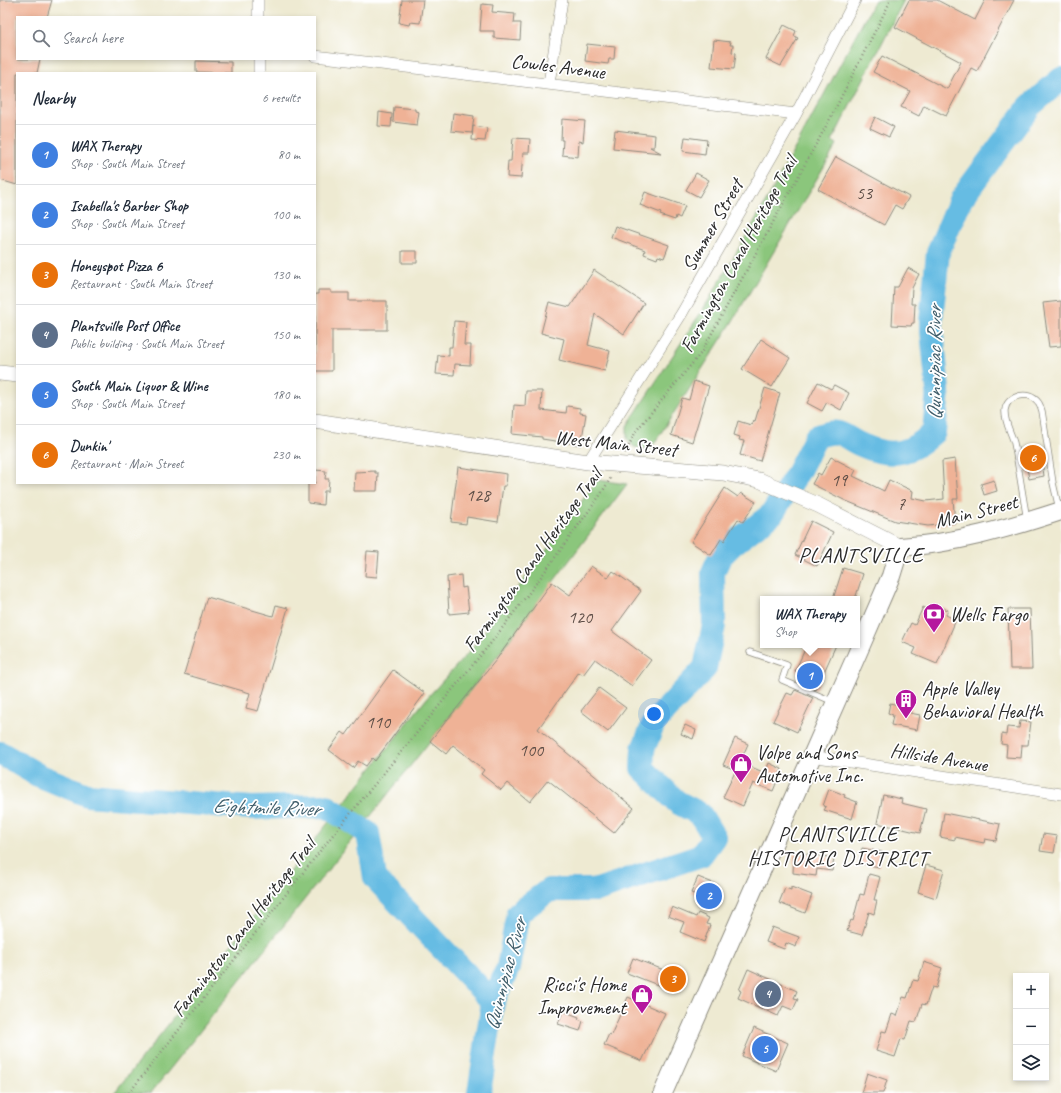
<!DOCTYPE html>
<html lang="en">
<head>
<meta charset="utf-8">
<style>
  body { margin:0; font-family:Caveat,sans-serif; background:#f2f2f3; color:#1f2937 }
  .controls { position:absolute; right:12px; bottom:12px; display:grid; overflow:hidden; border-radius:0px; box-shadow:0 2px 6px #0003 }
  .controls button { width:36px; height:36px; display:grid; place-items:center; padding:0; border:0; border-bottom:1px solid #e0e1e3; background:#fff; color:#1f2937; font:20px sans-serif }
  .you { position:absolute; left:654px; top:714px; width:14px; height:14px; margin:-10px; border:3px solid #fff; border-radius:50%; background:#1a73e8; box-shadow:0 0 0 6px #1a73e833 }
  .badge { display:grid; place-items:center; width:26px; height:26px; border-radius:50%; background:#7c3aed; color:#fff; font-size:13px; font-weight:700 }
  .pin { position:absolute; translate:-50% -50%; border:2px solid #fff; box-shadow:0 1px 4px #0006 }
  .popup { position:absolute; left:760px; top:596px; width:100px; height:52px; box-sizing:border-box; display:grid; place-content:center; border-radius:0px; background:#fff; filter:drop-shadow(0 1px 3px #0005); font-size:13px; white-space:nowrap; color:#747a83 }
  .popup b { font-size:15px; color:#1f2937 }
  .popup::after { content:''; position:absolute; left:50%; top:100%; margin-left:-8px; border:8px solid transparent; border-top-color:#fff }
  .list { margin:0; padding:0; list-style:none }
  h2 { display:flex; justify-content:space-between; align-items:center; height:52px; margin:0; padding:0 16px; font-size:17px }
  h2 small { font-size:13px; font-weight:400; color:#747a83 }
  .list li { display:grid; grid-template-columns:26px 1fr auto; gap:12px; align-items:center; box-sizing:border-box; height:60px; padding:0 16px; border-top:1px solid #e0e1e3 }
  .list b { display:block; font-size:15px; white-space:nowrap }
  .list p { margin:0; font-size:13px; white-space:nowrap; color:#747a83 }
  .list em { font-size:13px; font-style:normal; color:#747a83 }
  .icon { flex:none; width:22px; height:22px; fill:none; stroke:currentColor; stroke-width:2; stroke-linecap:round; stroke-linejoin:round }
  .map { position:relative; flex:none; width:1061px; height:1093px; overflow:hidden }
  .search { position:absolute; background:#fff; box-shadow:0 2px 6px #0003; left:16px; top:16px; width:300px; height:44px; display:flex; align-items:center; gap:10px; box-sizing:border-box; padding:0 14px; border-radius:0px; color:#747a83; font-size:15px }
  .panel { position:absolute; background:#fff; box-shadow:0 2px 6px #0003; left:16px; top:72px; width:300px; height:412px; border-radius:0px }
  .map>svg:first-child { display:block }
  .green { fill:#8bc67b; stroke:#5b7853 }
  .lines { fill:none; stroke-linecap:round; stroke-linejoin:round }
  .river { stroke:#66bce3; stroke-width:24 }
  .building { fill:#efb296 }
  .service-casing { stroke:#8c8a7e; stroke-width:7 }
  .minor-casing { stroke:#8c8a7e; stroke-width:12 }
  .secondary-casing { stroke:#8c8a7e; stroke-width:16 }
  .trunk-casing { stroke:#8c8a7e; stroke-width:20 }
  .path { stroke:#8c8a7e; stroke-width:2.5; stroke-dasharray:1 3; stroke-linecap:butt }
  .service { stroke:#fff; stroke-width:5.5 }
  .minor { stroke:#fff; stroke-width:11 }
  .secondary { stroke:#fff; stroke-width:15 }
  .trunk { stroke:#fff; stroke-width:18 }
  .labels { text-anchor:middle; stroke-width:3.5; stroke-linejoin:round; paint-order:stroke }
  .number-label { font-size:18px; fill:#5c4d46 }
  .street-label { font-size:20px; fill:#2b2b2b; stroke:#fff }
  .poi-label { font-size:20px; fill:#2b2b2b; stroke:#fff; text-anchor:start }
  .water-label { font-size:21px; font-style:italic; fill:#405e6b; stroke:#fff }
  .neighbourhood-label { font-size:21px; letter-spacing:1px; fill:#2b2b2b; stroke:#fff }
  .quarter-label { font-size:22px; letter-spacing:1px; fill:#2b2b2b; stroke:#fff }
</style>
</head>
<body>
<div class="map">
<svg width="1061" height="1093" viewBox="0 0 1061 1093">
  <rect width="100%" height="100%" fill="#fff"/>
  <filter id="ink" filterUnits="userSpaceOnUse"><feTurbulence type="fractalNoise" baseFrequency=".025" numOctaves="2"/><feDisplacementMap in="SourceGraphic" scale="8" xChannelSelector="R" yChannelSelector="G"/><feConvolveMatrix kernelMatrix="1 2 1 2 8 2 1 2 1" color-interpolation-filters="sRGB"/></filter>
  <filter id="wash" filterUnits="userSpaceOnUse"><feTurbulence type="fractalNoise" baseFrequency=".012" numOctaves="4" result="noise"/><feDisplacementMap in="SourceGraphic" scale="16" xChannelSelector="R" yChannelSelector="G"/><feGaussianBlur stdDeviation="0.9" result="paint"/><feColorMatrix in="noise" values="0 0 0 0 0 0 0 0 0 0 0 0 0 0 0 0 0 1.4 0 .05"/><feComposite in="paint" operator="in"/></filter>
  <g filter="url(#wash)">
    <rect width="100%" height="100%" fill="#eeead2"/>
    <!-- green -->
    <path class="green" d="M875,0H904L832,141L837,144L835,148L731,324L650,450L634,447L627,439V426L707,303L768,198Z
      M597,480L627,484L496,658L151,1093H114L427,698L468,653L548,548Z"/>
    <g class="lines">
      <!-- river -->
      <path class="river" d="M0,753L38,775L87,795L252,808L326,806L368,833L375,878L493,1002
        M479,1093L493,1002L508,968L518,913L549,890H597L701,855L714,837L700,814L677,802L642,768L643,749L654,723L705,668L714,625L713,572L720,557L733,544L772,514L798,472L816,437C844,426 842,438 864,446C893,459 912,453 934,432L938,391L931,321L938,252L961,199L1030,106L1061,79"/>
    </g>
    <g id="blocks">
      <!-- building -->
      <path class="building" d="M0,0H52L47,17H17V59H40L37,73H17V185L0,180Z
        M402,0H423L420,23L410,22L409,25L399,23Z
        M909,0H937L975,20L985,0H1014L977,71L971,68L946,116L924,105L919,116L901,107L910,91L873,72L882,56L947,89L961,62L895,27Z
        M482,4L493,5L492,12L515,14L514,23H521L520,40L494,38V31H480Z
        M784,25L796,31L794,36L798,38L781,66L766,59Z
        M714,40L731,42L730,45H733L732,52L736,53L734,69L711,67Z
        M587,44L615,47L614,59H609L608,64L585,61Z
        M196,61L231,62V73L196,72Z
        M394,107L415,109V111L419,112L417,125L393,122Z
        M379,112L392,114L391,127L378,126Z
        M453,113L474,116L472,133L451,131Z
        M875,117L894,127L889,137L870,128Z
        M562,119L585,121L583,142L579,141L578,157L562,155L563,140H561Z
        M473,126L487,128L485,141L472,140Z
        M615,130L655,135L654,147H650L661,153L613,148Z
        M685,137L707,140L705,154L683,151Z
        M513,138L530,139L529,153H523L521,178L507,177L508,161H511Z
        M836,157L909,197L902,209L895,205L884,225L818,189Z
        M696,173L709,180L699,197L686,190Z
        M645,192L685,206L680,218L676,216L675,220L660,215L661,213L640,205Z
        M615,226L669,245L664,258L658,256L657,259L644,254L645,250L611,237Z
        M402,251H417V263H402Z
        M908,268L919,274L912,288L911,304H915L914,323H912L911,326L892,325L894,287H898Z
        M594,270L644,303L624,334L595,314L588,345L610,351L605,371L559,360L564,339L541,333L549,302L570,307Z
        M318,290H331V293H349V301H387V330H332V371H315V294H318Z
        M1061,301V346L1049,347L1043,303Z
        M454,321L466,322L464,345H471L470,365L455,364L454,375L436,374L438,355L449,356V347H452Z
        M761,339L790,358L772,387L742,369Z
        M694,381L709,386L692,442L671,435L682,398L689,400Z
        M818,382L831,389L834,385L849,393L841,410L827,402L822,411L807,403Z
        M765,388L780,393L760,461L740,455L744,441L739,440L740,437L734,435L738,421L751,425L753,420L755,421Z
        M526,391H542L541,410L566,413L567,406L580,408V413L586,414L581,445L542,439V437L512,434L514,405L525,406Z
        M1040,448L1044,476L1029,479L1024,451Z
        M831,457L856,470L853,476L884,491L889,480L913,491L912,498L926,501L944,499L942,461L955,459L958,499H953L955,523L928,526L895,521L844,500L812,484L818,473L821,475Z
        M458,467L507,474L506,486H503L498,522L467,517L466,524L451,522Z
        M315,470L326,471L325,479H329L328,491H324L323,505L308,503V483H315Z
        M375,471V473H378L377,491H354L355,472Z
        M994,480L997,491L984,495L981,484Z
        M725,488L738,497L741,493L756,502L743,522L738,519L724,541L721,539L711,555L691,542Z
        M811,521L833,532L817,566L795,555Z
        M367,551L379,552L377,577L365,576Z
        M591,566L608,578L613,571L641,591L612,631L651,660L632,686L595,659L583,675L579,672L538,729L634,808L614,833L548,780L530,802L507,783L501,790L481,774L484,770L453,745L446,754L430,741L496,660L552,582L570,595Z
        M843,568L863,574L855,599H833Z
        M461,575L462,588L466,587L469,612L449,614L447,577Z
        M207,597L273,616L276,605L288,608L258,711L246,708L250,693L184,674Z
        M935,605L948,610L946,615L956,620L937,664L913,654L916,648L902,642L911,623L915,625L923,607L932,611Z
        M1008,609H1030L1032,669H1010Z
        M807,645H836L816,690L798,682L801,674L795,671Z
        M393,670L425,693L375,761L372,758L366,766L358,761L353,768L329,750L342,732L346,735Z
        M599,688L626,708L608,732L581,711Z
        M795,690L813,698L797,732L773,721L787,693L792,695Z
        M890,703L911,708L910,713L920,715L917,730L891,725L893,715L888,713Z
        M1020,721L1031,722L1028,745H1022L1021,758L1006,757L1007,745L1001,744L1002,734L1006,735L1007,727L1019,728Z
        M685,725L696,730L693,739L681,734Z
        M735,738L748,744L740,762L765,773L769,763L782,769L773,791L753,783L743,806L723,797L736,770L723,765Z
        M829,789L845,795L844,797L857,802L852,819L824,810L826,807L823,806Z
        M883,795L902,799L901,803L926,809L920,833L877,823Z
        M944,813L1000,824L996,841L985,839L984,843L955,837V840L940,837Z
        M1043,834L1057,836L1054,853L1040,851Z
        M862,848L882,852L879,867L859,863Z
        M794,852L834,858L832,871L817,869L816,876L793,873Z
        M926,865L944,870L936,898L918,892Z
        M869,874L880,877L874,900H877L874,914L869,912L862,935L847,931L851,920L853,921L860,894L864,895Z
        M698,877L718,885L711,901L691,893Z
        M791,887L812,895L805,913L779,903L785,888L791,890Z
        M672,907L696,917L698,913L709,918L706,924L710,925L704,942L680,932L684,922L668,916Z
        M772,927L799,937L796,947L786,943L784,949L766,942Z
        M633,958L679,976L673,991L627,973Z
        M924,962L942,968L936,988L932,987L926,1005L922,1004L916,1022L911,1021L905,1040L901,1039L895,1057L876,1051L882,1031L886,1032L892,1014L897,1016L903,997L907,998L913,980L918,981Z
        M748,969L797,991L794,998L798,999L793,1010L783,1006L778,1016L738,998L741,991L739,990Z
        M628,997L665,1013L642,1061L604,1045L609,1034L611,1035Z
        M563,1011L579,1017L578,1019L583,1021L580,1031L558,1024Z
        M754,1028L788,1043L776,1071L742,1056Z
        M867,1073L887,1080L883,1093H861Z"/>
    </g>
  </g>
  <g filter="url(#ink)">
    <use href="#blocks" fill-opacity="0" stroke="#8c8a7e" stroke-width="1"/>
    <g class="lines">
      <!-- service casing -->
      <g class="service-casing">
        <path id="service" d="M1027,519C1022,493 1019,468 1014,443C1011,432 1004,422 1005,410C1007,395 1029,390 1038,402C1040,404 1041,408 1042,411L1053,483L1059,509
          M750,652L787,665L782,680L834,702"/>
      </g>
      <!-- minor casing -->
      <g class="minor-casing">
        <path id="minor" d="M258,0V17
          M315,56L796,114
          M259,59V73
          M549,83L562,0
          M588,462L682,313L796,114L855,0
          M811,756L1061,794"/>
      </g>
      <!-- secondary casing -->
      <g class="secondary-casing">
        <path id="secondary" d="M0,373L17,375
          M315,421L588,462L723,473L759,480L818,505L900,547"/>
      </g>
      <!-- trunk casing -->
      <g class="trunk-casing">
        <path id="trunk" d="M663,1093L858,652L891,576L900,547C955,544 1009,528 1061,511"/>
      </g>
      <!-- path -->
      <path class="path" d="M625,453L636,431L701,353L831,117L891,0
        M129,1093L332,836L490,644L538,581L601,494L612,476"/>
      <!-- service -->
      <use href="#service" class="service"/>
      <!-- minor -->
      <use href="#minor" class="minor"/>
      <!-- secondary -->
      <use href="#secondary" class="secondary"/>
      <!-- trunk -->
      <use href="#trunk" class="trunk"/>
    </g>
  </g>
  <!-- icons -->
  <defs>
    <g id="bank-pin" transform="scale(1.15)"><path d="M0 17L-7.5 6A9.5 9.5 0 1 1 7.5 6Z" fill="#b5179e" stroke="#fff"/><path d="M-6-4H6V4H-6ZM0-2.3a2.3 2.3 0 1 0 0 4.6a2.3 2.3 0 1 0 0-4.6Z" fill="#fff"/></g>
    <g id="building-pin" transform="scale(1.15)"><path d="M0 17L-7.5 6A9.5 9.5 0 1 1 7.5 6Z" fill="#b5179e" stroke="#fff"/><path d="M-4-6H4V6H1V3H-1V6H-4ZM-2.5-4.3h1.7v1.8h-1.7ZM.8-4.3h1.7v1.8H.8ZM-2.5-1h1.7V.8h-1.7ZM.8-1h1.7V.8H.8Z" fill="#fff"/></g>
    <g id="shop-pin" transform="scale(1.15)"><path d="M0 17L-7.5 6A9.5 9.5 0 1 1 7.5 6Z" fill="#b5179e" stroke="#fff"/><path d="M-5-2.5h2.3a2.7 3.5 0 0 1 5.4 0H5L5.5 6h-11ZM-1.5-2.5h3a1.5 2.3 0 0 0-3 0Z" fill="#fff"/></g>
  </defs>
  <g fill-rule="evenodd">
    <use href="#bank-pin" x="934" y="614"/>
    <use href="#building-pin" x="906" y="700"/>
    <use href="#shop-pin" x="741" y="764"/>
    <use href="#shop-pin" x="642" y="995"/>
  </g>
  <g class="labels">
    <!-- number labels -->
    <g class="number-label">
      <text x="864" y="199">53</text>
      <text x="839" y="486">19</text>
      <text x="478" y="501">128</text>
      <text x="901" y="510">7</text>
      <text x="580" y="623">120</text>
      <text x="378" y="728">110</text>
      <text x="531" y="756">100</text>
    </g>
    <!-- street labels -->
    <g class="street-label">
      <text transform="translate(558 66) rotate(7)" y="7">Cowles Avenue</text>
      <text transform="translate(712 225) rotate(-60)" y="7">Summer Street</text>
      <text transform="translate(738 254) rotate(-61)" y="7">Farmington Canal Heritage Trail</text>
      <text transform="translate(616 443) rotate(6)" y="7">West Main Street</text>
      <text transform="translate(976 511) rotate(-14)" y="7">Main Street</text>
      <text transform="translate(532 560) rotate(-54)" y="7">Farmington Canal Heritage Trail</text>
      <text transform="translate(939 757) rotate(9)" y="7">Hillside Avenue</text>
      <text transform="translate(243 927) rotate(-52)" y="7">Farmington Canal Heritage Trail</text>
    </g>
    <!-- poi labels -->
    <g class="poi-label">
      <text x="950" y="621">Wells Fargo</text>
      <text x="922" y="695">Apple Valley<tspan x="922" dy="23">Behavioral Health</tspan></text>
      <text x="756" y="759">Volpe and Sons<tspan x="756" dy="23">Automotive Inc.</tspan></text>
      <text x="626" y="991" text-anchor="end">Ricci's Home<tspan x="626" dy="23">Improvement</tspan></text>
    </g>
    <!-- water labels -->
    <g class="water-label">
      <text transform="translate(934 363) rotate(-90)" y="7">Quinnipiac River</text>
      <text transform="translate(266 807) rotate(2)" y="7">Eightmile River</text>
      <text transform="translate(505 974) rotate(-75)" y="7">Quinnipiac River</text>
    </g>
    <!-- neighbourhood labels -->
    <g class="neighbourhood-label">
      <text x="838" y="841">PLANTSVILLE<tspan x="838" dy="24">HISTORIC DISTRICT</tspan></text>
    </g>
    <!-- quarter labels -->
    <g class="quarter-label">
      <text x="861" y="562">PLANTSVILLE</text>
    </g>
  </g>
</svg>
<div class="controls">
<button>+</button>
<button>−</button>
<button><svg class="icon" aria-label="layers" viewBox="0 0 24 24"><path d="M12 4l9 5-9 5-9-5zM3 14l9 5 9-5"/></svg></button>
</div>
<div class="you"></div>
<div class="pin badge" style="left:810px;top:676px;background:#3f7fe0">1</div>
<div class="popup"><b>WAX Therapy</b>Shop</div>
<div class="pin badge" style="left:709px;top:896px;background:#3f7fe0">2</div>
<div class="pin badge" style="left:673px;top:979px;background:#e8710a">3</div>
<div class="pin badge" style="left:768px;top:994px;background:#5c6f8a">4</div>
<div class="pin badge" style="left:765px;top:1049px;background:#3f7fe0">5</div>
<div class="pin badge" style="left:1033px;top:458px;background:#e8710a">6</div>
<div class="search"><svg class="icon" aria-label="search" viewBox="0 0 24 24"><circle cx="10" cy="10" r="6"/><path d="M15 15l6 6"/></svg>Search here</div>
<section class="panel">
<h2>Nearby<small>6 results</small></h2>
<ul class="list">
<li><span class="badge" style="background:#3f7fe0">1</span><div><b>WAX Therapy</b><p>Shop · South Main Street</p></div><em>80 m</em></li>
<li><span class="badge" style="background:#3f7fe0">2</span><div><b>Isabella's Barber Shop</b><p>Shop · South Main Street</p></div><em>100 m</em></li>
<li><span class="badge" style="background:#e8710a">3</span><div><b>Honeyspot Pizza 6</b><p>Restaurant · South Main Street</p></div><em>130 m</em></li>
<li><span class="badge" style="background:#5c6f8a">4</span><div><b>Plantsville Post Office</b><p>Public building · South Main Street</p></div><em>150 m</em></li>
<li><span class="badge" style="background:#3f7fe0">5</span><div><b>South Main Liquor &amp; Wine</b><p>Shop · South Main Street</p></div><em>180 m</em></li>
<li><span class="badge" style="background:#e8710a">6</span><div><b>Dunkin'</b><p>Restaurant · Main Street</p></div><em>230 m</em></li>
</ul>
</section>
</div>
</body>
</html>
